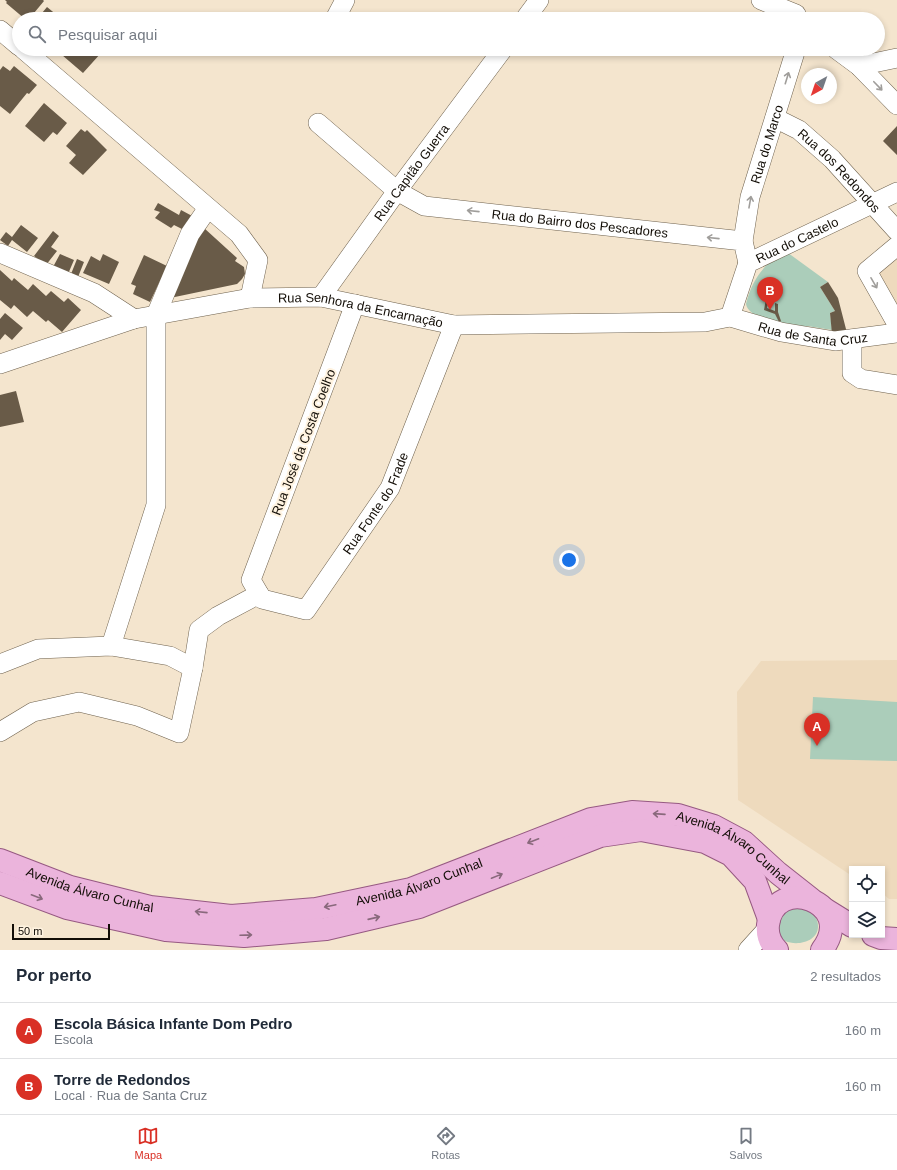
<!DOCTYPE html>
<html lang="pt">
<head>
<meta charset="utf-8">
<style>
  body { margin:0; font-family:Arial,sans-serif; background:#f6f6f7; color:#1f2937 }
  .controls { position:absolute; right:12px; bottom:12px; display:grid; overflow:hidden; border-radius:0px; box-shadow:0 2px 6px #0003 }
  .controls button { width:36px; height:36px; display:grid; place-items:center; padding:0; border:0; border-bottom:1px solid #e0e1e3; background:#fff; color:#1f2937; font:20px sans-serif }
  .compass { position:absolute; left:801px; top:68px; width:36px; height:36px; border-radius:50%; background:#fff; box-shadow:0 2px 6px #0003; rotate:220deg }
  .scale { position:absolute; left:12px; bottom:10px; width:98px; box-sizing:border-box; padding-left:4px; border:2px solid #120d06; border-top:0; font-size:11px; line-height:14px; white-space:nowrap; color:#120d06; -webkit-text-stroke:3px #fff3e0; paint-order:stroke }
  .you { position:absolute; left:569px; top:560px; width:14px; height:14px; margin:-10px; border:3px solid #fff; border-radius:50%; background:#1a73e8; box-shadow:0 0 0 6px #1a73e833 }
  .badge { display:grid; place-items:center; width:26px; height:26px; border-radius:50%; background:#d93025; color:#fff; font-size:13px; font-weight:700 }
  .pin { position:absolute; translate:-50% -33px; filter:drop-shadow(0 1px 2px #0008) }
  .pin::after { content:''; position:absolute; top:21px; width:14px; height:12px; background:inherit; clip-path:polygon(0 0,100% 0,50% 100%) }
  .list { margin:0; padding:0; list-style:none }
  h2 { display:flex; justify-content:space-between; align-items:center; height:52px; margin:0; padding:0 16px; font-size:17px }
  h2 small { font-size:13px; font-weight:400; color:#747a83 }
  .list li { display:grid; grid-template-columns:26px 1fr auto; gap:12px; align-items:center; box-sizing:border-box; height:56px; padding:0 16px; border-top:1px solid #e0e1e3 }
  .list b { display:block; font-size:15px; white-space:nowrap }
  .list p { margin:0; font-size:13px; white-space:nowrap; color:#747a83 }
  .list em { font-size:13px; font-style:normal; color:#747a83 }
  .icon { flex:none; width:22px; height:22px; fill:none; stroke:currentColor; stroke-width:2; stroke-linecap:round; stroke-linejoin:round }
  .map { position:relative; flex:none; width:897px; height:950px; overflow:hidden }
  .search { position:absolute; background:#fff; box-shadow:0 2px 6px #0003; left:12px; right:12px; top:12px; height:44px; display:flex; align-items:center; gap:10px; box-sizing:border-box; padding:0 14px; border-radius:22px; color:#747a83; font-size:15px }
  .sheet { height:164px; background:#fff }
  nav { display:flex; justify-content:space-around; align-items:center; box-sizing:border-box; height:56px; border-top:1px solid #e0e1e3; background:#fff; font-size:11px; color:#747a83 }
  nav a { display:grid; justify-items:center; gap:2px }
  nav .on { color:#d93025 }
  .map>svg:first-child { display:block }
  .built { fill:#eedabd }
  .green { fill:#abcdba }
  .building { fill:#695b48 }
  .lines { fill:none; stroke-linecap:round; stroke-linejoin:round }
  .minor-casing { stroke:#6f624e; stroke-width:20 }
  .major-casing { stroke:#965982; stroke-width:24 }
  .minor { stroke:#fff; stroke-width:19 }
  .major { stroke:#ebb4dc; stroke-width:22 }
  .oneway { stroke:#a09e9b }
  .oneway2 { stroke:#89697c }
  .labels { text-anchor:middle; stroke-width:4; stroke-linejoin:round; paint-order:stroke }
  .street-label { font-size:13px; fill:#120d06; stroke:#fff3e0 }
</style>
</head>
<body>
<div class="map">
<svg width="897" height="950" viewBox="0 0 897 950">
  <rect width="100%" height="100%" fill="#f4e5ce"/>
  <!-- built -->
  <path class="built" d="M897,253V318L872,274Z
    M897,660V899H889L882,893V869H852V876L738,800L737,692L761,661Z"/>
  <!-- green -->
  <path class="green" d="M784,250L828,282L820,287L835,311L830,313L832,330L807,326L806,328C791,325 749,321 746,304C752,279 764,265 784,250Z
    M813,697L897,702V761L810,759Z
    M791,907C796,908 804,908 809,911C813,912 816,917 817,920C825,945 785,950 778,934C777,930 778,925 777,921Z"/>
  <!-- building -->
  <path class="building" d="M5,0H43L44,1L29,19H25L6,3L7,2Z
    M47,7L58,16L61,19H37Z
    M55,49H96L101,53L83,73Z
    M3,66L10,71L14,66L37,85L29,94L27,93L10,114L0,106V70Z
    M44,103L67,123L57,135L53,132L44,142L25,126Z
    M897,126V155L883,141Z
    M81,129L85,132L87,130L107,150L83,175L69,163L76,155L66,146Z
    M158,203L179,215L181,210L194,217L188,232L174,225L171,228L155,218L160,212L154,210Z
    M21,225L38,238L27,252L12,240L8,246L0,240L6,232L12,237Z
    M204,228L237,258L235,261L244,267L245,274L242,279L237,284L170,298L190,244Z
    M53,231L59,236L51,247L57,251L46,265L34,256Z
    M60,254L74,260L68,274L53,267Z
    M103,254L119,262L109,284L83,273L91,256L100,261Z
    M144,255L167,266L150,302L133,294L136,286L131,284Z
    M77,259L84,262L78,277L71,274Z
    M0,270L12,281L14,278L28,290L33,284L46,296L51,291L64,302L68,298L81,310L62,332L48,320L46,322L33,311L27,317L14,305L11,309L0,300Z
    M828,282L838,298L847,333L832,334L830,313L835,311L820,287Z
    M766,299L768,300L767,308L775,311V303L778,304V312L781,321L779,322L775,314L764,310Z
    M5,313L23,328L12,340L5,334L0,340V319Z
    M16,391L24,422L0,427V395Z"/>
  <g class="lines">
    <!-- minor casing -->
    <g class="minor-casing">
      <g id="minor">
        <path d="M761,0L796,14"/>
        <path d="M335,19L345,0"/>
        <path d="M525,19L539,0"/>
        <path d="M0,30L19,46"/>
        <path d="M23,49L239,234L258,260L250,298"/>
        <path d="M836,49L859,66L897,105"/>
        <path d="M859,66L897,58"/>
        <path id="s1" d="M775,118L799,130L832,159L897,231"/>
        <path id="s2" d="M318,123L397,191L424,206L743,241L748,263"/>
        <path id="s3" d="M743,241L750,197L796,49"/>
        <path d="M897,246L867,271L897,324"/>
        <path d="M0,253L94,293L134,319"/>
        <path id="s4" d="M321,297L397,191L503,49"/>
        <path id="s5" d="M355,304L251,580L262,599L306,610L390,488L454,325"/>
        <path id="s6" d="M730,317L748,263L897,192"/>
        <path d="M852,339V373L861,379L897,385"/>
        <path id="s7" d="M0,364L134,319L250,298L321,297L454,325L705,322L730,317L781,332L835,341L897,333"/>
        <path d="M111,646L156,505V315L190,234L208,208"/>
        <path d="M0,664L38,649L111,646L170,656L193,668L179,733L137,716L79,702L33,712L0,732"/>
        <path d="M193,668L199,630L218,616L259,594"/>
        <path d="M748,950L767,929"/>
      </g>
    </g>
    <!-- major casing -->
    <g class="major-casing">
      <g id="major">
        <path id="s8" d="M0,860L70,887L150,907L231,916L316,909L411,889L591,819L632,812L678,815L714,826L744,842L778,873L811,899"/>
        <path d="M0,883L67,908L166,930L244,936L326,929L419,907L600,836L641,830L705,842L731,855L755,881L769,919"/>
        <path d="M823,908L852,926"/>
        <path d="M873,935L881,938L897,939"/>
        <path d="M777,950C770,943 767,934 768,925C774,873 858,902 822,950"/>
      </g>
    </g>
    <!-- minor -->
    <use href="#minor" class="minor"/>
    <!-- major -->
    <use href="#major" class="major"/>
  </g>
  <!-- one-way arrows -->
  <defs><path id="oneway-shaft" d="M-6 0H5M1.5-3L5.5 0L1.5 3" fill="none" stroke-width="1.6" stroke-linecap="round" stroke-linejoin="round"/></defs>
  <g class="oneway">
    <use href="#oneway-shaft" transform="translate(787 78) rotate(-73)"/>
    <use href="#oneway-shaft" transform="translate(878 86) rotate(46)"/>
    <use href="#oneway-shaft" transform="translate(750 202) rotate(-80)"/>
    <use href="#oneway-shaft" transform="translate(473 211) rotate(-174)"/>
    <use href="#oneway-shaft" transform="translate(713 238) rotate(-174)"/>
    <use href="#oneway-shaft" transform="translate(874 283) rotate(60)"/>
  </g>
  <g class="oneway2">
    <use href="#oneway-shaft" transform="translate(659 814) rotate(-176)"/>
    <use href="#oneway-shaft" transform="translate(533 841) rotate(159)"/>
    <use href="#oneway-shaft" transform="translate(497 876) rotate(-22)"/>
    <use href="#oneway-shaft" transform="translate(37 897) rotate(21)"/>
    <use href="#oneway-shaft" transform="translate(330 906) rotate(168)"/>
    <use href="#oneway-shaft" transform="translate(201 912) rotate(-174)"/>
    <use href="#oneway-shaft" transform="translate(374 918) rotate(-13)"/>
    <use href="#oneway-shaft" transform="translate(246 935) rotate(-2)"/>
  </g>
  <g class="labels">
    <!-- street labels -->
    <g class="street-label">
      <text dy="5" stroke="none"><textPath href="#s3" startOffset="100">Rua do Marco</textPath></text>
      <text dy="5" stroke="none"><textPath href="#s1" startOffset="84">Rua dos Redondos</textPath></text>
      <text dy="5" stroke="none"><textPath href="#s4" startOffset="154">Rua Capitão Guerra</textPath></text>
      <text dy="5" stroke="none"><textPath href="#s2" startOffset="292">Rua do Bairro dos Pescadores</textPath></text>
      <text dy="5" stroke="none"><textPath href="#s6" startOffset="111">Rua do Castelo</textPath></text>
      <text dy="5" stroke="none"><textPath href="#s7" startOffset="371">Rua Senhora da Encarnação</textPath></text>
      <text dy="5" stroke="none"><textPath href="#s7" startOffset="828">Rua de Santa Cruz</textPath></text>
      <text transform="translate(303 442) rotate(-69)" y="5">Rua José da Costa Coelho</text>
      <text dy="5" stroke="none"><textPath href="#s5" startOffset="490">Rua Fonte do Frade</textPath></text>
      <text dy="5" stroke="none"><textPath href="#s8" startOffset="767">Avenida Álvaro Cunhal</textPath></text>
      <text dy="5" stroke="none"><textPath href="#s8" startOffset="431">Avenida Álvaro Cunhal</textPath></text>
      <text dy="5" stroke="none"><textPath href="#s8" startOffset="95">Avenida Álvaro Cunhal</textPath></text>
    </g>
  </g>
</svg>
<div class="controls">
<button><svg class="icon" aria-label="locate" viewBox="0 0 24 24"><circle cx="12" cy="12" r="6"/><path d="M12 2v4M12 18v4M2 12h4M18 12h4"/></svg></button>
<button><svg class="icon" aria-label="layers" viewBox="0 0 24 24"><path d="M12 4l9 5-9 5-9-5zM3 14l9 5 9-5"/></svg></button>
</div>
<svg class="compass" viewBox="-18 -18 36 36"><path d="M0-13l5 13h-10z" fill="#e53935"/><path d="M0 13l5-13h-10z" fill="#747a83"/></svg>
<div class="scale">50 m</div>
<div class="you"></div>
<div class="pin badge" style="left:817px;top:746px">A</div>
<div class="pin badge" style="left:770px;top:310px">B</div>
<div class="search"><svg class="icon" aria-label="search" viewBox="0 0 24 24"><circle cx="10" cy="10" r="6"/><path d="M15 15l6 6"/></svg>Pesquisar aqui</div>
</div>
<section class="sheet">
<h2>Por perto<small>2 resultados</small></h2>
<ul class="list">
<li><span class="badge">A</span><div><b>Escola Básica Infante Dom Pedro</b><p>Escola</p></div><em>160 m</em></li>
<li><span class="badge">B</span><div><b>Torre de Redondos</b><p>Local · Rua de Santa Cruz</p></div><em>160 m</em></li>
</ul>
</section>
<nav>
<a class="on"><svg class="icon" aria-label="map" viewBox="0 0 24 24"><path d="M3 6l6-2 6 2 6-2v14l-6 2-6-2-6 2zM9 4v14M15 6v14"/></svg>Mapa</a>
<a><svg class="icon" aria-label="directions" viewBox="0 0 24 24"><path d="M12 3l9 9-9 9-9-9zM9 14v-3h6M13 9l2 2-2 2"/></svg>Rotas</a>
<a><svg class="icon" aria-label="saved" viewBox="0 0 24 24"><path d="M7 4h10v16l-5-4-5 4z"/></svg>Salvos</a>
</nav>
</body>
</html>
